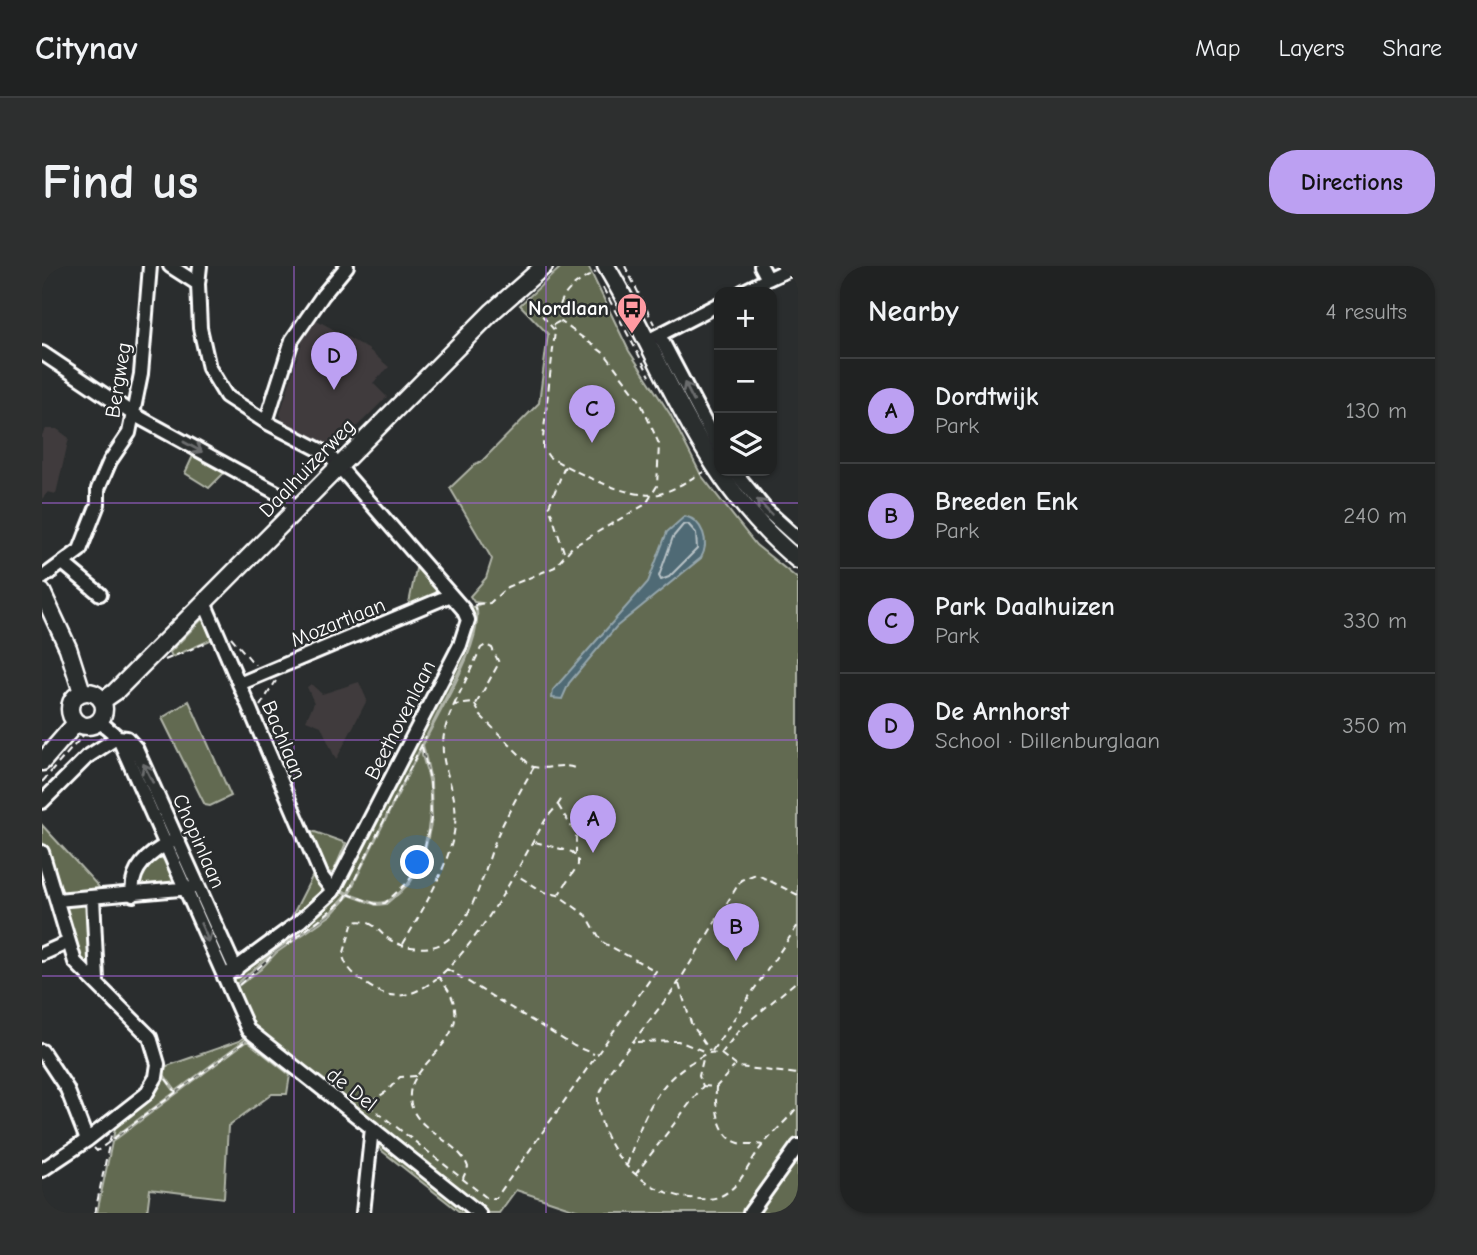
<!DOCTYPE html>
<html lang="en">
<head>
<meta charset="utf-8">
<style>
  body { margin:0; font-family:"Comic Neue",sans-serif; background:#2d2f2f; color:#f1f3f6 }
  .controls { position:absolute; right:21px; top:21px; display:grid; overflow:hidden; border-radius:14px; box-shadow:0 2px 5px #0004 }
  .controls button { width:63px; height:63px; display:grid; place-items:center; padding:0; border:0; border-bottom:2px solid #3d3f40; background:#202222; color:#f1f3f6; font:35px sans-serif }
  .you { position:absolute; left:376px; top:597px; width:24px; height:24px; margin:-18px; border:5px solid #fff; border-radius:50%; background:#1a73e8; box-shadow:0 0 0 10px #1a73e833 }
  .badge { display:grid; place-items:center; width:46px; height:46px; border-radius:50%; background:#bca0f2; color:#111; font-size:23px; font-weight:700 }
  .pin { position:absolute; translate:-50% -58px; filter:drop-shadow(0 2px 4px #0008) }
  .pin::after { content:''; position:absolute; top:37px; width:24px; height:21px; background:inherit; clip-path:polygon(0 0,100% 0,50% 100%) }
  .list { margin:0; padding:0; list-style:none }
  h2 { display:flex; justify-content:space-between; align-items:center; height:91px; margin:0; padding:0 28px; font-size:30px }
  h2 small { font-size:23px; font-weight:400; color:#a2a4a5 }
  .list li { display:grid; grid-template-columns:46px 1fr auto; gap:21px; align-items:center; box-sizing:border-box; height:105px; padding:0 28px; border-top:2px solid #3d3f40 }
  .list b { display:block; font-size:26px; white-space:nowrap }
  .list p { margin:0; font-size:23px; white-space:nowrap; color:#a2a4a5 }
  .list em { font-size:23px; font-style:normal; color:#a2a4a5 }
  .icon { flex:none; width:38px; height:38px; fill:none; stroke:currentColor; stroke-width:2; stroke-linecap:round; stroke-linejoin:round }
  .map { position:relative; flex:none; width:756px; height:947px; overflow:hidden; border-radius:28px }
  header { display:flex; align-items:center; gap:42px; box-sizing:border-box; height:98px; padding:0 35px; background:#202222; border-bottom:2px solid #3d3f40 }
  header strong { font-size:33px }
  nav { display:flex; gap:38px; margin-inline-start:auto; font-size:24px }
  .intro { display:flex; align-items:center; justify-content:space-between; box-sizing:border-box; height:168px; padding:0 42px }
  h1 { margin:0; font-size:49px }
  .button { padding:18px 32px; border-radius:28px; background:#bca0f2; color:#111; font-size:24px; font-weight:700 }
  main { display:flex; gap:42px; padding:0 42px }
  aside { flex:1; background:#202222; border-radius:28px; box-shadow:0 2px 5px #0004 }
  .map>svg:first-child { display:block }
  .built { fill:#3f3b3c }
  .green { fill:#626a51; stroke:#b0b4a8; stroke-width:2 }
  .water { fill:#4f6a74; stroke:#95a6ac; stroke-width:2 }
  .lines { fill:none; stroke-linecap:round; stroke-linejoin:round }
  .shore { stroke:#b9c3c7; stroke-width:2 }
  .minor-casing { stroke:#fff; stroke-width:18 }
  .major-casing { stroke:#fff; stroke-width:21 }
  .path { stroke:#fff; stroke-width:2; stroke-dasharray:7 5; stroke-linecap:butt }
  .minor { stroke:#2a2d2e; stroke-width:12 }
  .major { stroke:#2a2d2e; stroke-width:16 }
  .oneway { stroke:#6a6c6d }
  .grid { fill:none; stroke:#9c61cf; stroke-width:2; stroke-opacity:0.55 }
  .labels { text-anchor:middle; stroke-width:5; stroke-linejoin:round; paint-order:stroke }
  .poi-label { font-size:21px; font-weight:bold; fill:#fff; stroke:#2a2d2e; text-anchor:end }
  .street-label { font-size:21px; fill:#fff; stroke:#2a2d2e }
</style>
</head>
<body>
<header>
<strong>Citynav</strong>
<nav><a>Map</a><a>Layers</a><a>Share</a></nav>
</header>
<div class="intro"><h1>Find us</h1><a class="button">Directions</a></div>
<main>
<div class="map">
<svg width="756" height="947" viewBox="0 0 756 947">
  <rect width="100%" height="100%" fill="#2a2d2e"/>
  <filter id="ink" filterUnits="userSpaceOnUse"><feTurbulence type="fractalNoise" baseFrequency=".0143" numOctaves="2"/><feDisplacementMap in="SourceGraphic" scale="14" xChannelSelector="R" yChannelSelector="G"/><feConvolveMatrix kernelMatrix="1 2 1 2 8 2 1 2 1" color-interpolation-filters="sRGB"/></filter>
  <g filter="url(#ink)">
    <!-- built -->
    <path class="built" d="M273,53L326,83L347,101L331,117L345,131L291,184L241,156L238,148L260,76Z
      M4,163H15L27,172L14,228L6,226L0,233V169Z
      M317,416L325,434L294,494L279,460L264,454L272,437L265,421L269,418L280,428Z"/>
    <!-- green -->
    <path class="green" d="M520,0H546L587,85L628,148L659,209L714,279L756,313V877L705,947H543L474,924L457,947H445L214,767L192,723L219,703L234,687L289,649L307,629L334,639L344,638L368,617L381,595L390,553L389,514L381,479C396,447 444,373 434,340L440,337L432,336L428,330L444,312L450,293L408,222L433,198L440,195L497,137L506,68L478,39Z
      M151,190L182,207L167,222L143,207Z
      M375,298L397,326L366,342Z
      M433,340L435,349L427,385L306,627L297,622L421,381L425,343Z
      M163,350L173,372L130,391L128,386Z
      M147,435L189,530L168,540L163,539L120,452Z
      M379,482C380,494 385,503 387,514C393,548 381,624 342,636C332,639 320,632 310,629L308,627L313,615Z
      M0,559L57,621L56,626L20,629L15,625L0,575Z
      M270,565L304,577L291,607L284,606L268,569Z
      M113,591L124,593L133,616L132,619L97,624L94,609Z
      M272,607L280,618L281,627L245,660Z
      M296,624L305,628L288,647L233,685L191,721L189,713Z
      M43,638L46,642L49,694L42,698L24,644L27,639Z
      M202,771L204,773L134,825L121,807L122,801L197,775Z
      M205,775L248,809L245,828H230L186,860L182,932L108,923L105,947H55L70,876Z
      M119,807L133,826L71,872L74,858Z
      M339,877L426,946V947H419L340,885L336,880Z
      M756,884V947H710Z"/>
    <!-- water -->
    <path class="water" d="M643,250C661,255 668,276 659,292L574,361L527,417L520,433L510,432L511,424L606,316L625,266Z"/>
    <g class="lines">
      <!-- shore -->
      <path class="shore" d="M646,258L654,267L655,283L627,311L619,314L617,310L631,271L641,259Z"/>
      <!-- minor casing -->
      <g class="minor-casing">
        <path id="minor" d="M128,0L156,18
          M158,0L156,18L158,62L167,102L184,130L224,156L286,188L421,343L426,354L418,379L291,625L258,655L182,711
          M726,13L754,0
          M700,26L726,13L719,0
          M617,69L677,183
          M611,72L677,38
          M0,87L91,148L237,228L256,243
          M224,156L250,74L281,29L305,0
          M692,205L724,244L756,273
          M22,298L58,328
          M0,312L38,284L56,238V223L68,195L87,167L99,108L108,0
          M162,336L280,611L291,625
          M197,418L409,329
          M57,455L76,471L206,764L437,947
          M76,471L85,472L94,482L194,704
          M0,536L45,491L76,471
          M0,586L33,696L108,771L116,798L114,811L104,828L45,874L0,904
          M91,629C87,603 107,587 129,576
          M51,631L55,714
          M15,634L149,622
          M0,688L27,676
          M0,785L25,823L45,874
          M321,947L330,862
          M708,947L756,880"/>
      </g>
      <!-- major casing -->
      <g class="major-casing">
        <path id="major" d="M564,0C627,105 658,214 756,294
          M0,326L26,382L40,426
          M28 443a17 17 0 1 1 34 0a17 17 0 1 1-34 0Z
          M60,435L73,426L451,45L502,0
          M0,496L34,457"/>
      </g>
      <!-- path -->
      <path class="path" d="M583,0L612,58
        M561,22L608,110
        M485,31L513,65L501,172V182L507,191C534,206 587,234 617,228C633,224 647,213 662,206
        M511,59L518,55C513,28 534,17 554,6
        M522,286L507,240L523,200
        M433,338L435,347
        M434,338L448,337L465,321L513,301L530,281L604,238L615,220L617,178L597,133L563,88L518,55
        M189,371L213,399
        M123,394L166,376
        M412,439L439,382L444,379L450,382L457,397L434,438
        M218,440L234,415
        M23,448L27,431
        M492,501C479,523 467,545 456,568C443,598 428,676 389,681C378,683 361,681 352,676C335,668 334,652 311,656L301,690C304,704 321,717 334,724C401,762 478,595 504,553C509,546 516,540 520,532
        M0,516L45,465L51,464
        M516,539L534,568V587
        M493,576L530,586L536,592V599L517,628
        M306,628L334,638L343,637L366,616L380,594L389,553L388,514L380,481
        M756,629L714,608L699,614L633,722L568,805L556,832C557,882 594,921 641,931C654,933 667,935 679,930C700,920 706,897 720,880C731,866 745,855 756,840
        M361,678C379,647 410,595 413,559C418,510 384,498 412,439L432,437L439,450L489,500C505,506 518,495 535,503
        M245,679L303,633L384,470
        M405,703L532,780L552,788
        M396,710C402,718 410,728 412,738C423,778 365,800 368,832C370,865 416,873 426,901L421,912
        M637,718L649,757L668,785
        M197,719L232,688
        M595,776L636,775L664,786
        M670,785L756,659
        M679,788L696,801L756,808
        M374,810L358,811L344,826L325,838L445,932H454L614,705L560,676L545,650L516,629L502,626L473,608
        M124,813L134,826
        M661,820L674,821L692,801
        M674,821C673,838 675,871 697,877C704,879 713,877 720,879
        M52,882L55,885L202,776
        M585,899C598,859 612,818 650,796C661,789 666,784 679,788L698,763L756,714
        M593,909L661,820L657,810L662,789
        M53,947L69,869"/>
      <!-- minor -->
      <use href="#minor" class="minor"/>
      <!-- major -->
      <use href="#major" class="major"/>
    </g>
    <!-- one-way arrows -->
    <defs><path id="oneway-shaft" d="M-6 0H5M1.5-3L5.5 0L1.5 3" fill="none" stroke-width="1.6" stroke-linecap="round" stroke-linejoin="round" transform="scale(1.75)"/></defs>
    <g class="oneway">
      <use href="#oneway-shaft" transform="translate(647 126) rotate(-117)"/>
      <use href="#oneway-shaft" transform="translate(151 181) rotate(29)"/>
      <use href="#oneway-shaft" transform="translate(722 241) rotate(-134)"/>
      <use href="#oneway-shaft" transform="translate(106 507) rotate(-117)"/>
      <use href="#oneway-shaft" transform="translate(163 667) rotate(66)"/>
    </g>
  </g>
  <!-- grid -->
  <path class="grid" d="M252,0V947M504,0V947M0,237H756M0,474H756M0,710H756"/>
  <!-- icons -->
  <defs>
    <g id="bus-pin" transform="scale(1.575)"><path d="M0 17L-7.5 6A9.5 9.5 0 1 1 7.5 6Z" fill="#ff9aa2" stroke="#2a2d2e"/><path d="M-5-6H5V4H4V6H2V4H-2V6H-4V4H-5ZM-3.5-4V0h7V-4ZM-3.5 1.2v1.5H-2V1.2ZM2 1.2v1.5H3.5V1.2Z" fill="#111"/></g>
  </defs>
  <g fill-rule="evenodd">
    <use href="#bus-pin" x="590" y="42"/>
  </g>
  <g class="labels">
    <!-- poi labels -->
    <g class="poi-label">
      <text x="567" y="49">Nordlaan</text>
    </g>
    <!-- street labels -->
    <g class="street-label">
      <text transform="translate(76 114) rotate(-81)" y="7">Bergweg</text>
      <text transform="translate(265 202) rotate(-46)" y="7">Daalhuizerweg</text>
      <text transform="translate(296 356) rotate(-22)" y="7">Mozartlaan</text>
      <text transform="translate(358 454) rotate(-63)" y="7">Beethovenlaan</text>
      <text transform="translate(242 474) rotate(67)" y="7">Bachlaan</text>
      <text transform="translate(157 575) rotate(66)" y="7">Chopinlaan</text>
      <text transform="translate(310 823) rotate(38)" y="7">de Del</text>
    </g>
  </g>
</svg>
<div class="controls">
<button>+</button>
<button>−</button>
<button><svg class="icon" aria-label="layers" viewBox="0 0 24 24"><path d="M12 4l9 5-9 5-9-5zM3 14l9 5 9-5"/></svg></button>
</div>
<div class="you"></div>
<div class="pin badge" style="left:551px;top:587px">A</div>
<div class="pin badge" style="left:694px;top:695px">B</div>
<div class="pin badge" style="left:550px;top:177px">C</div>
<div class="pin badge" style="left:292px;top:124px">D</div>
</div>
<aside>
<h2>Nearby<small>4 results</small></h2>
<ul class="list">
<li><span class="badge">A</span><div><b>Dordtwijk</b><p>Park</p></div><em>130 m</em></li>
<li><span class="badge">B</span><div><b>Breeden Enk</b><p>Park</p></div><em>240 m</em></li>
<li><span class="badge">C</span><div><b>Park Daalhuizen</b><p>Park</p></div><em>330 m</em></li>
<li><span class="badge">D</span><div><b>De Arnhorst</b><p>School · Dillenburglaan</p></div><em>350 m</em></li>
</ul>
</aside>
</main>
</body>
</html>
